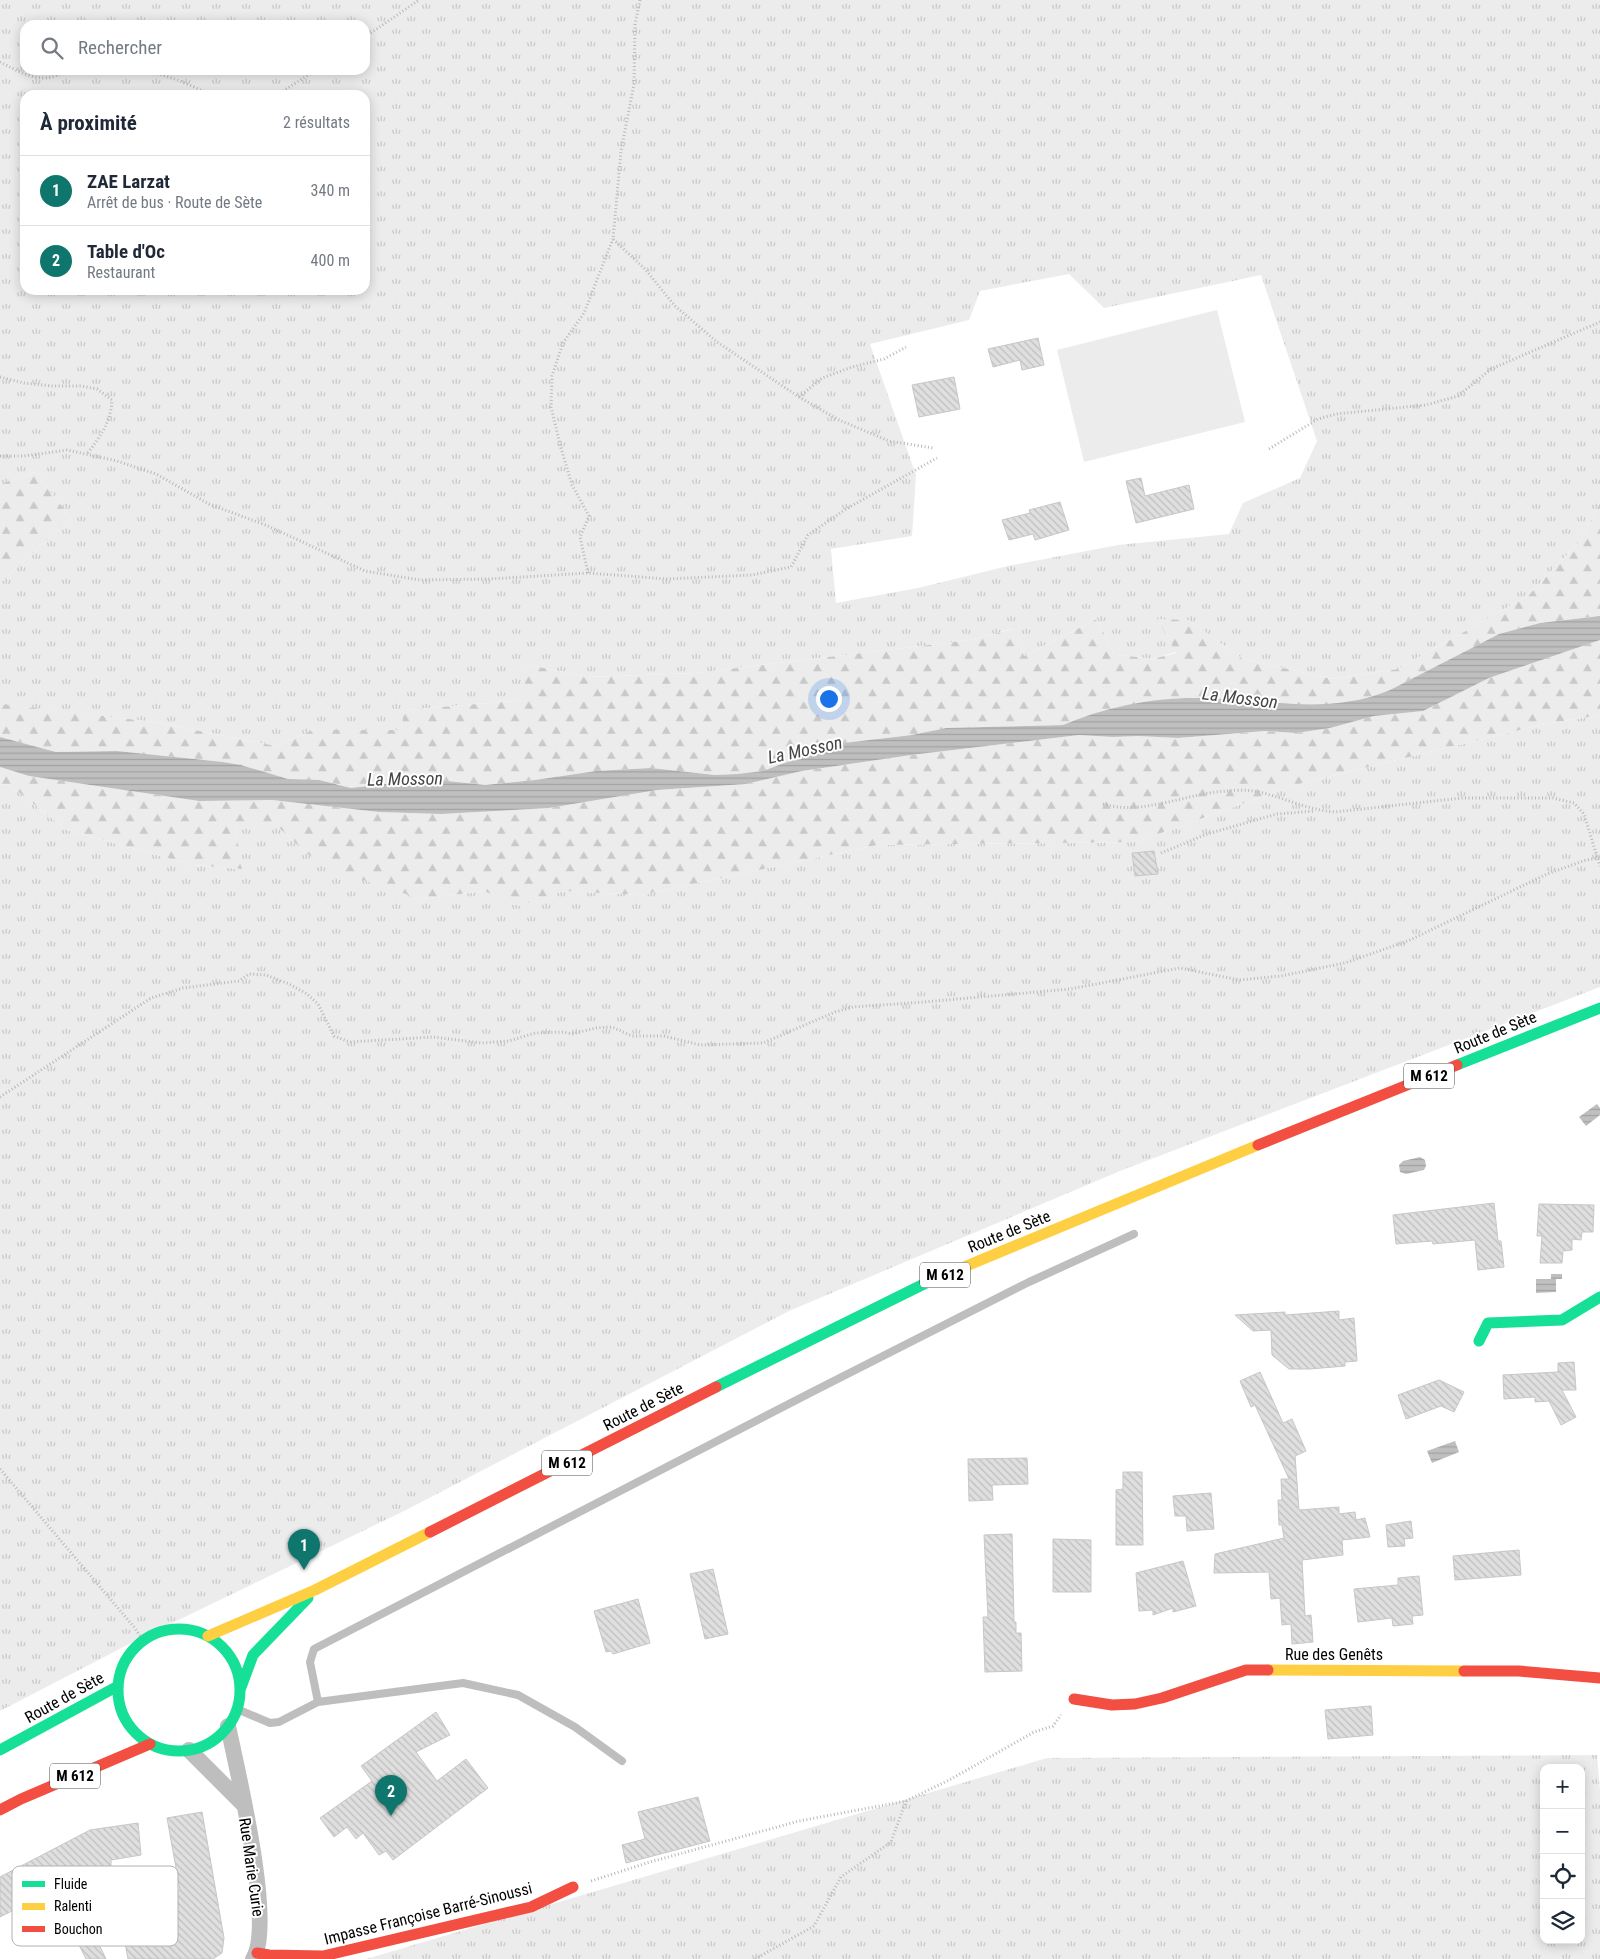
<!DOCTYPE html>
<html lang="fr">
<head>
<meta charset="utf-8">
<style>
  body { margin:0; font-family:"Roboto Condensed",sans-serif; background:#f6f6f7; color:#1f2937 }
  .controls { position:absolute; right:15px; bottom:15px; display:grid; overflow:hidden; border-radius:10px; box-shadow:0 2px 12px #0003 }
  .controls button { width:45px; height:45px; display:grid; place-items:center; padding:0; border:0; border-bottom:1px solid #e0e1e3; background:#fff; color:#1f2937; font:25px sans-serif }
  .you { position:absolute; left:828px; top:698px; width:18px; height:18px; margin:-12px; border:4px solid #fff; border-radius:50%; background:#1a73e8; box-shadow:0 0 0 8px #1a73e833 }
  .badge { display:grid; place-items:center; width:32px; height:32px; border-radius:50%; background:#0f766e; color:#fff; font-size:16px; font-weight:700 }
  .pin { position:absolute; translate:-50% -41px; filter:drop-shadow(0 1px 2px #0008) }
  .pin::after { content:''; position:absolute; top:26px; width:18px; height:15px; background:inherit; clip-path:polygon(0 0,100% 0,50% 100%) }
  .list { margin:0; padding:0; list-style:none }
  h2 { display:flex; justify-content:space-between; align-items:center; height:65px; margin:0; padding:0 20px; font-size:21px }
  h2 small { font-size:16px; font-weight:400; color:#747a83 }
  .list li { display:grid; grid-template-columns:32px 1fr auto; gap:15px; align-items:center; box-sizing:border-box; height:70px; padding:0 20px; border-top:1px solid #e0e1e3 }
  .list b { display:block; font-size:19px; white-space:nowrap }
  .list p { margin:0; font-size:16px; white-space:nowrap; color:#747a83 }
  .list em { font-size:16px; font-style:normal; color:#747a83 }
  .icon { flex:none; width:28px; height:28px; fill:none; stroke:currentColor; stroke-width:2; stroke-linecap:round; stroke-linejoin:round }
  .map { position:relative; flex:none; width:1600px; height:1959px; overflow:hidden }
  .search { position:absolute; background:#fff; box-shadow:0 2px 12px #0003; left:20px; top:20px; width:350px; height:55px; display:flex; align-items:center; gap:12px; box-sizing:border-box; padding:0 18px; border-radius:15px; color:#747a83; font-size:19px }
  .panel { position:absolute; background:#fff; box-shadow:0 2px 12px #0003; left:20px; top:90px; width:350px; height:205px; border-radius:15px }
  .map>svg:first-child { display:block }
  .grass { fill:url(#grass-tufts); fill-rule:evenodd }
  .forest { fill:url(#forest-firs) }
  .green { fill:#ececec }
  .water { fill:url(#water-rules) }
  .building { fill:url(#building-back-hatch); stroke:#c7c7c7 }
  .lines { fill:none; stroke-linecap:round; stroke-linejoin:round }
  .path { stroke:#b9b9b9; stroke-width:3; stroke-dasharray:1 2.5; stroke-linecap:butt }
  .lane { stroke:#bebebe; stroke-width:8 }
  .street { stroke:#bebebe; stroke-width:16 }
  .fast { stroke:#16e098; stroke-width:11 }
  .slow { stroke:#ffcf43; stroke-width:11 }
  .jam { stroke:#f24e42; stroke-width:11 }
  .labels { text-anchor:middle; stroke-width:4; stroke-linejoin:round; paint-order:stroke }
  .shield { fill:#fff; stroke:#4c4c4c; stroke-width:1 }
  .shield-label { font-size:15px; font-weight:bold; fill:#000 }
  .street-label { font-size:16px; fill:#000; stroke:#fff }
  .water-label { font-size:18px; font-style:italic; fill:#444; stroke:#fff }
  .key { fill:#fff; stroke:#b2b2b2; stroke-width:1 }
  .key-label { font-size:14px; fill:#000 }
</style>
</head>
<body>
<div class="map">
<svg width="1600" height="1959" viewBox="0 0 1600 1959">
  <defs>
    <pattern id="grass-tufts" width="24" height="20" patternUnits="userSpaceOnUse" patternTransform="scale(1.25)"><rect width="24" height="20" fill="#ececec"/><path d="M3 7l-1-3M5 7V3M7 7l1-3M15 17l-1-3M17 17v-4M19 17l1-3" fill="none" stroke="#c9c9c9"/></pattern>
    <pattern id="forest-firs" width="22" height="20" patternUnits="userSpaceOnUse" patternTransform="scale(1.25)"><rect width="22" height="20" fill="#ececec"/><path d="M5 1l3.5 6h-7zM16 11l3.5 6h-7z" fill="#c9c9c9"/></pattern>
    <pattern id="water-rules" width="6" height="5" patternUnits="userSpaceOnUse" patternTransform="scale(1.25)"><rect width="6" height="5" fill="#bfbfbf"/><path d="M0 2.5h6" fill="none" stroke="#a2a2a2"/></pattern>
    <pattern id="building-back-hatch" width="6" height="6" patternUnits="userSpaceOnUse" patternTransform="scale(1.25)"><rect width="6" height="6" fill="#dfdfdf"/><path d="M-1 5l2 2M0 0l6 6M5-1l2 2" fill="none" stroke="#bebebe"/></pattern>
  </defs>
  <rect width="100%" height="100%" fill="#fff"/>
  <!-- grass -->
  <path class="grass" d="M0,0H1600V502L1581,540L1528,596L1398,669L1332,679L1243,659L1188,620L1176,652L1152,659L1114,654L1097,619L1024,656L1012,629L969,640L696,673L587,677L525,664V700L404,710L401,730H313L276,746L154,722L3,705L0,704V583L71,518L35,472L0,484ZM25,25H365V70H25ZM25,95H365V290H25ZM1069,274L1104,308L1261,275L1317,441L1300,478L1243,503L1229,534L1118,545L1008,566L918,588L836,603L831,549L912,536L916,475L870,344L969,320L980,291Z
    M1600,715V987L1120,1171L789,1311L406,1510L137,1640L0,1711V785L8,784L67,830L193,865L241,869L235,824L274,823L307,854L421,899L484,891L519,905L563,891L641,895L877,845L1136,842L1295,785L1540,725Z
    M1597,1755L1600,1791V1959H366L1047,1758ZM1544,1768H1581V1940H1544Z"/>
  <!-- forest -->
  <path class="forest" d="M35,472L71,518L0,583V484Z
    M1600,502V616L1540,623L1499,634L1390,690C1333,714 1271,704 1212,701C1200,700 1186,698 1174,699C1136,701 1097,711 1063,725L946,728L912,735L835,744L763,771L737,774L715,775L651,768L596,771L535,780L485,785L428,779L351,788L337,784L288,779L241,765L222,762L117,751L56,752L0,737V704L154,722L276,746L313,730H401L404,710L525,700V664L587,677L696,673L969,640L1013,629L1024,656L1097,619L1114,654L1152,659L1176,653L1157,619L1188,620L1243,659L1332,679L1398,669L1528,596L1581,540Z
    M1600,640V715L1540,725L1295,785L1136,842L877,845L641,895L563,891L519,906L484,891L421,899L351,876L307,854L274,823L235,825L242,869L193,865L67,830L8,784L0,785V767L29,776L199,801L272,800L379,812L441,814L549,808L657,790L746,784L802,771L911,755L1079,735L1113,737L1138,736L1178,738L1265,731L1296,733L1330,728L1374,716L1423,711L1489,678Z"/>
  <!-- green -->
  <path class="green" d="M1217,310L1245,422L1084,462L1057,350Z"/>
  <!-- water -->
  <path class="water" d="M1600,616V640L1489,678L1423,711L1374,716L1330,728L1296,733L1265,731L1178,738L1138,736L1113,737L1079,735L911,755L802,771L746,784L657,790L549,808L441,814L379,812L272,800L199,801L29,776L0,767V737L56,752L117,751L223,762L241,765L288,779L319,780L351,788L428,779L485,785L535,780L596,771L651,768L715,775L737,774L763,771L835,744L912,735L946,728L1063,725C1105,707 1154,697 1201,698C1265,699 1328,716 1390,690L1499,634L1540,623Z
    M1597,1104L1600,1108V1115L1586,1126L1579,1117Z
    M1420,1157L1425,1160L1426,1166L1424,1170L1406,1174L1400,1172L1399,1165L1403,1161Z
    M1551,1274H1562V1279H1556V1292L1536,1293V1279H1551Z
    M1455,1441L1459,1452L1432,1463L1427,1451Z"/>
  <!-- building -->
  <path class="building" d="M1038,338L1044,365L1022,370L1020,360L993,367L988,349Z
    M954,377L960,409L919,417L912,385Z
    M1141,478L1145,496L1189,485L1194,509L1136,523L1126,481Z
    M1060,502L1069,530L1035,540L1033,534L1009,540L1002,520L1030,513L1029,510Z
    M1154,851L1158,874L1135,876L1132,853Z
    M1494,1203L1498,1241H1501L1504,1267L1478,1270L1475,1240L1433,1244L1432,1241L1396,1244L1393,1215Z
    M1539,1204L1594,1205L1593,1232H1582L1581,1240L1572,1239V1250L1563,1251L1562,1263H1540L1542,1236H1537Z
    M1339,1311V1320L1354,1318L1357,1361L1345,1362V1366L1310,1369H1289L1272,1355L1271,1330L1253,1331L1235,1315L1285,1312V1315Z
    M1574,1362L1576,1390H1562L1576,1417L1561,1425L1549,1401L1535,1402V1397L1504,1399L1503,1375L1558,1372V1363Z
    M1260,1372L1283,1423L1292,1419L1306,1451L1295,1456L1299,1510L1339,1507V1514L1355,1512L1356,1520L1365,1518L1370,1537L1342,1540L1343,1555L1302,1560L1305,1616L1311,1615L1313,1642L1292,1644L1291,1624L1282,1625L1280,1598L1271,1599L1269,1572L1214,1573L1215,1554L1284,1538L1282,1525H1279L1278,1500H1282L1281,1479H1289L1255,1405L1251,1407L1240,1381Z
    M1439,1380L1464,1392L1454,1412L1441,1406L1406,1419L1398,1395Z
    M1027,1458L1028,1484L992,1485L993,1500L969,1501L968,1459Z
    M1123,1472H1142L1143,1545H1116V1490L1123,1489Z
    M1211,1493L1214,1529L1187,1531L1186,1516H1175L1173,1496Z
    M1411,1521L1413,1538L1404,1539L1405,1546L1388,1547L1386,1525Z
    M1012,1534L1014,1622H1016V1633H1021L1022,1671L985,1672L983,1617H988L984,1535Z
    M1053,1539L1091,1540V1592H1053Z
    M1519,1550L1521,1575L1455,1580L1453,1556Z
    M1183,1561L1196,1606L1173,1612V1608L1153,1615V1610L1139,1611L1136,1573Z
    M713,1569L728,1634L705,1639L690,1574Z
    M1419,1576L1423,1615L1412,1616L1413,1624L1393,1626L1392,1618L1358,1622L1354,1589L1398,1585V1578Z
    M638,1599L650,1643L613,1654L611,1651L606,1652L594,1611Z
    M1371,1706L1373,1735L1328,1739L1325,1710Z
    M436,1712L450,1735L416,1752L437,1781L466,1759L488,1788L393,1860L386,1851L379,1855L363,1833L356,1839L347,1827L334,1837L320,1818L372,1781L361,1766Z
    M698,1797L710,1841L626,1863L622,1845L645,1839L638,1812Z
    M202,1812L224,1938L222,1953L213,1959H128L117,1900L180,1890L167,1818Z
    M138,1823L141,1855L111,1860V1873L77,1878L0,1917V1877L90,1830Z
    M94,1934L106,1959H86L78,1943Z"/>
  <g class="lines">
    <!-- path -->
    <path class="path" d="M640,0L635,25L634,84L621,151L613,239L646,270L674,305L717,342L799,397L839,420L889,441L933,448
      M365,37L419,0
      M0,62C22,73 44,87 66,70
      M133,70C158,71 188,83 210,95
      M277,95L316,70
      M0,377L24,383L52,386H81L97,389L112,400C111,422 100,437 87,454
      M799,397L822,378L852,367L884,359L906,347
      M1269,449L1318,419L1336,414L1426,405L1458,396L1491,369L1600,322
      M0,456H24L67,450L117,461L156,474L209,504L268,526L365,571L420,580L489,579L588,573L667,579L752,575L791,567L808,535L846,509L937,458
      M588,573L580,537L589,516L572,485L561,448L551,407L552,376L563,343L584,313L613,239
      M1103,804C1144,816 1186,793 1227,791C1235,790 1245,790 1254,791C1282,796 1306,810 1335,812L1462,798H1553L1574,803L1584,814L1600,866
      M1161,853L1207,834L1277,814L1315,811
      M0,1097L151,998L183,988L239,981L249,974L266,975L289,984L307,994L318,1004L334,1036L350,1042L433,1037L482,1043L509,1041L535,1033L563,1032L572,1034L596,1028L612,1027L632,1036H664L700,1045L763,1043L835,1012L853,1007L924,1002L1070,989L1180,968L1239,980L1281,976L1345,963L1410,940L1547,874L1586,860L1600,858
      M0,1469L134,1627L143,1640
      M591,1881L650,1862L799,1821L906,1801L951,1779L1034,1732L1053,1726L1061,1715
      M755,1959L814,1926L841,1877L891,1842L906,1801"/>
    <!-- lane -->
    <path class="lane" d="M318,1702L310,1662L314,1649L814,1391L1029,1282L1134,1234
      M237,1709L270,1723L279,1722L318,1702L463,1683L518,1695L575,1727L622,1761"/>
    <!-- street -->
    <path class="street" d="M228,1726C237,1770 275,1925 253,1959
      M189,1750L243,1804"/>
    <!-- fast -->
    <path class="fast" d="M1457,1065L1600,1008
      M1479,1341L1488,1323L1562,1320L1600,1297
      M716,1387L928,1282L959,1269
      M118 1690a61 61 0 1 1 122 0a61 61 0 1 1-122 0Z
      M240,1690L253,1655L308,1598
      M0,1750L118,1686"/>
    <!-- slow -->
    <path class="slow" d="M959,1269L1258,1145
      M208,1636L315,1590L430,1532
      M1268,1670L1464,1671"/>
    <!-- jam -->
    <path class="jam" d="M1258,1145L1457,1065
      M430,1532L716,1387
      M1464,1671H1519L1600,1678
      M1074,1699L1112,1705L1135,1704L1162,1698L1246,1670H1268
      M0,1810L21,1799L150,1744
      M257,1953L269,1955L323,1956L531,1907L573,1887"/>
  </g>
  <g class="labels">
    <!-- shield labels -->
    <g class="shield">
      <rect x="1404" y="1063.5" width="50" height="25" rx="4"/>
      <rect x="920" y="1262.5" width="50" height="25" rx="4"/>
      <rect x="542" y="1450.5" width="50" height="25" rx="4"/>
      <rect x="50" y="1763.5" width="50" height="25" rx="4"/>
    </g>
    <g class="shield-label">
      <text x="1429" y="1081">M 612</text>
      <text x="945" y="1280">M 612</text>
      <text x="567" y="1468">M 612</text>
      <text x="75" y="1781">M 612</text>
    </g>
    <!-- street labels -->
    <g class="street-label">
      <text transform="translate(1495 1032) rotate(-22)" y="6">Route de Sète</text>
      <text transform="translate(1009 1231) rotate(-22)" y="6">Route de Sète</text>
      <text transform="translate(643 1406) rotate(-27)" y="6">Route de Sète</text>
      <text x="1334" y="1660">Rue des Genêts</text>
      <text transform="translate(64 1697) rotate(-29)" y="6">Route de Sète</text>
      <text transform="translate(252 1867) rotate(82)" y="6">Rue Marie Curie</text>
      <text transform="translate(428 1913) rotate(-14)" y="6">Impasse Françoise Barré-Sinoussi</text>
    </g>
    <!-- water labels -->
    <g class="water-label">
      <text transform="translate(1240 698) rotate(7)" y="6">La Mosson</text>
      <text transform="translate(805 750) rotate(-12)" y="6">La Mosson</text>
      <text transform="translate(405 779) rotate(-1)" y="6">La Mosson</text>
    </g>
  </g>
  <!-- legend -->
  <rect x="12" y="1866" width="166" height="80" rx="8" class="key"/>
  <rect x="22" y="1881" width="23" height="6" fill="#16e098"/>
  <rect x="22" y="1903" width="23" height="7" fill="#ffcf43"/>
  <rect x="22" y="1926" width="23" height="6" fill="#f24e42"/>
  <g class="key-label">
    <text x="54" y="1889">Fluide</text>
    <text x="54" y="1911">Ralenti</text>
    <text x="54" y="1934">Bouchon</text>
  </g>
</svg>
<div class="controls">
<button>+</button>
<button>−</button>
<button><svg class="icon" aria-label="locate" viewBox="0 0 24 24"><circle cx="12" cy="12" r="6"/><path d="M12 2v4M12 18v4M2 12h4M18 12h4"/></svg></button>
<button><svg class="icon" aria-label="layers" viewBox="0 0 24 24"><path d="M12 4l9 5-9 5-9-5zM3 14l9 5 9-5"/></svg></button>
</div>
<div class="you"></div>
<div class="pin badge" style="left:304px;top:1570px">1</div>
<div class="pin badge" style="left:391px;top:1816px">2</div>
<div class="search"><svg class="icon" aria-label="search" viewBox="0 0 24 24"><circle cx="10" cy="10" r="6"/><path d="M15 15l6 6"/></svg>Rechercher</div>
<section class="panel">
<h2>À proximité<small>2 résultats</small></h2>
<ul class="list">
<li><span class="badge">1</span><div><b>ZAE Larzat</b><p>Arrêt de bus · Route de Sète</p></div><em>340 m</em></li>
<li><span class="badge">2</span><div><b>Table d'Oc</b><p>Restaurant</p></div><em>400 m</em></li>
</ul>
</section>
</div>
</body>
</html>
